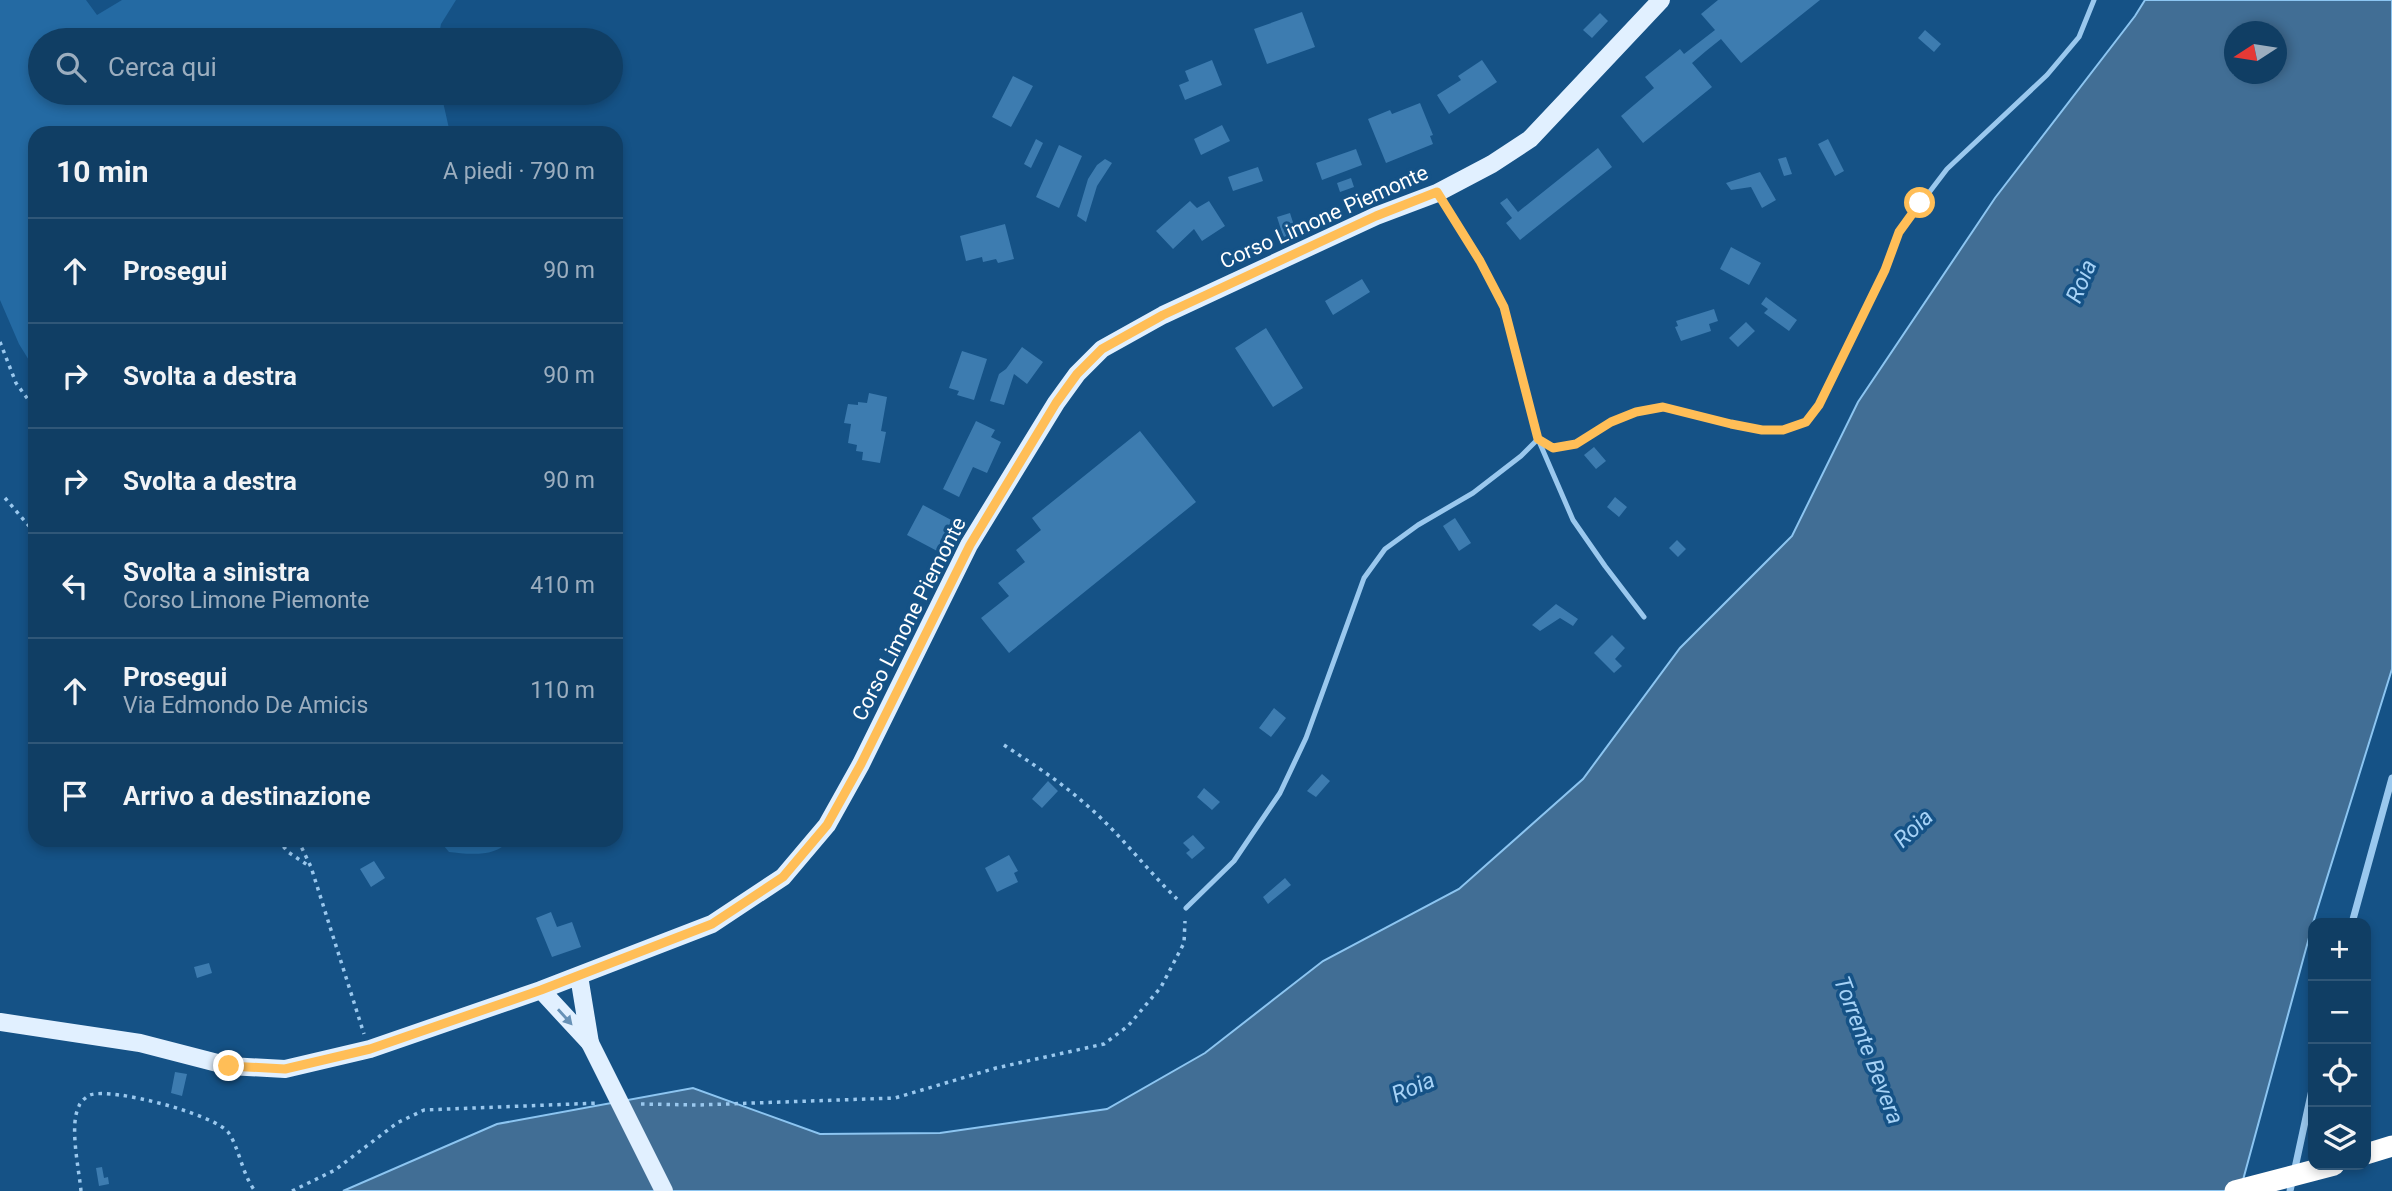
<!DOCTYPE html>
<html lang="it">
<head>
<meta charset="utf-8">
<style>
  body { margin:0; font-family:Roboto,sans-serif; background:#1e496d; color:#f1f3f6 }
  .controls { position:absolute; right:21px; bottom:21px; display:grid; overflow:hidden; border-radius:14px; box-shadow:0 4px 10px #0003 }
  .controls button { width:63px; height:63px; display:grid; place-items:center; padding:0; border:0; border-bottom:2px solid #305778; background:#103e64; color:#f1f3f6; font:35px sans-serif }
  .compass { position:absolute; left:2224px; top:21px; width:63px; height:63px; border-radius:50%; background:#103e64; box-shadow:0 4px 10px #0003; rotate:258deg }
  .stop { position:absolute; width:21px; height:21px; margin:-16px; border:5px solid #ffbe57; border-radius:50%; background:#fff }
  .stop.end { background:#ffbe57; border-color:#fff; box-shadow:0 2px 7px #0008 }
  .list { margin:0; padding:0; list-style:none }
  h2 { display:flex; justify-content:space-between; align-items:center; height:91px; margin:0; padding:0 28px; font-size:30px }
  h2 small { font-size:23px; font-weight:400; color:#9caebf }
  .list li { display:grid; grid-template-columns:46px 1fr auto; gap:21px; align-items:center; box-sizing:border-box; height:105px; padding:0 28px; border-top:2px solid #305778 }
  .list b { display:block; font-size:26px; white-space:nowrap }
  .list p { margin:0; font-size:23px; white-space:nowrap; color:#9caebf }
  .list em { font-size:23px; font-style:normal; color:#9caebf }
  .icon { flex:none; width:38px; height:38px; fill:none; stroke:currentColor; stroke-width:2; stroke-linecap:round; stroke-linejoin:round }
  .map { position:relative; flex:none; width:2392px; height:1191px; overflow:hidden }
  .search { position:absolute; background:#103e64; box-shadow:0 4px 10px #0003; left:28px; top:28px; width:595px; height:77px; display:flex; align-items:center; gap:18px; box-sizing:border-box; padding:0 24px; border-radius:38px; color:#9caebf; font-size:26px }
  .panel { position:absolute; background:#103e64; box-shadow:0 4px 10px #0003; left:28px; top:126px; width:595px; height:721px; border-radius:21px }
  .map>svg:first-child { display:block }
  .green { fill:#246aa3 }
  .water { fill:#416e95; stroke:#8cc5f1; stroke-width:2; fill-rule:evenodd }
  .building { fill:#3d7cb0 }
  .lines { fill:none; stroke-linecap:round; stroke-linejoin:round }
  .path { stroke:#9ac8ee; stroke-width:3.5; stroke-dasharray:3.5 5; stroke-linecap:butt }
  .lane { stroke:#9ac8ee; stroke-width:5 }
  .street { stroke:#9ac8ee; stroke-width:7 }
  .primary { stroke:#e1f0ff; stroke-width:18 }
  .highway { stroke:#fff; stroke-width:21 }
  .primary-bridge { stroke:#e1f0ff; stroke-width:18 }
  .highway-bridge { stroke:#fff; stroke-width:21 }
  .oneway { fill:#6791b6 }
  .route { stroke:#ffbe57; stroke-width:9 }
  .labels { text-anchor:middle; stroke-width:7; stroke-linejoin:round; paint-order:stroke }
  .street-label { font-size:21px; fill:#fff; stroke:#155286 }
  .water-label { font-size:23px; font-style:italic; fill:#a6d2f6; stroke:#155286 }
</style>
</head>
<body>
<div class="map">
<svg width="2392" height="1191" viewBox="0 0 2392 1191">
  <rect width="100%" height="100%" fill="#155286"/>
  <!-- green -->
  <path class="green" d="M0,0H86L97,15L122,0H456L441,24L438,40H40V93H441L450,133H35V370L19,344L0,300Z
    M439,840H509C497,858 467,854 449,852Z"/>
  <!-- water -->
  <path class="water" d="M2145,0H2392V669L2313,923L2240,1191H343L497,1124L693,1088L820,1134L940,1133L1107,1109L1205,1053L1323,961L1459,889L1583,779L1680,648L1792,536L1858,402L1995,198L2135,16ZM2234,32H2276V74H2234Z"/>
  <!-- building -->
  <path class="building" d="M1718,0H1820L1741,63L1721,39L1706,51L1692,63L1712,87L1643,143L1621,116L1654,88L1645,77L1680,49L1684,54L1715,30L1701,14Z
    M1302,12L1315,47L1267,64L1254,29Z
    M1600,13L1608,21L1592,38L1583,30Z
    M1925,30L1941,44L1934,52L1918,38Z
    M1212,60L1222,85L1185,100L1179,85L1189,81L1185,71Z
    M1482,60L1497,82L1449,114L1437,95L1461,80L1458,76Z
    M1013,76L1033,86L1011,127L992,117Z
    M1420,103L1433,135L1430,136L1433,144L1386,163L1368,119L1390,110L1392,114Z
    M1222,125L1230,141L1201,155L1194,139Z
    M1036,139L1043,143L1031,168L1024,164Z
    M1828,139L1844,171L1835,176L1818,144Z
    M1059,145L1082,156L1059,208L1036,197Z
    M1598,148L1612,167L1520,240L1506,223L1512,218L1500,203L1507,198L1518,212Z
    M1356,149L1362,165L1322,180L1316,163Z
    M1786,157L1792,174L1784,176L1778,159Z
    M1105,159L1112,163L1097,186L1086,222L1077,216L1088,179L1097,165Z
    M1258,167L1263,181L1233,191L1228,177Z
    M1760,172L1776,200L1762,208L1751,187L1731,190L1726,183Z
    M1351,178L1354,187L1340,192L1337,183Z
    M1190,201L1197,208L1209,201L1225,226L1202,241L1194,229L1173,249L1156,231Z
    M1290,213L1297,235L1284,239L1277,217Z
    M1005,224L1014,259L998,263L996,259L983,262L982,257L966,261L960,236Z
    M1731,247L1761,263L1749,285L1720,269Z
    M1362,279L1370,292L1333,315L1325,301Z
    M1766,297L1797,320L1789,331L1764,313L1768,309L1761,304Z
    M1714,309L1718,321L1709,324L1711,331L1681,341L1675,327L1678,326L1676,321Z
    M1746,322L1755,331L1738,347L1729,338Z
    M1266,328L1303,388L1273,407L1235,348Z
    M1022,347L1043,362L1027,384L1014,374L1004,405L990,401L999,374L1006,369Z
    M962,351L987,359L974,400L957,395L959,391L949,388Z
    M869,393L887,397L881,431L886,432L880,463L862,460L863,452L856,451L857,445L848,443L851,424L844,423L848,404L858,405V402L867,403Z
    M976,421L995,430L991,437L1001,442L987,473L973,467L959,497L943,489Z
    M1140,431L1196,502L1009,653L981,618L1009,596L998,583L1025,562L1016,550L1041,530L1032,518Z
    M1594,447L1606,461L1596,469L1584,455Z
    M1615,497L1627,507L1619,517L1607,507Z
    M923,505L955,522L939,552L907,535Z
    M1455,518L1471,543L1459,551L1443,526Z
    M1677,540L1686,549L1678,557L1669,548Z
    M1556,604L1578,619L1573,626L1560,618L1540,631L1532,625Z
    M1612,635L1625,648L1615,659L1622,666L1614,673L1594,653Z
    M1274,708L1286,718L1271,737L1259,728Z
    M1322,774L1330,781L1316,797L1307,791Z
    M1048,781L1058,791L1042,808L1032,799Z
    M1204,788L1220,802L1212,810L1197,797Z
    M1193,835L1205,848L1192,859L1186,853L1190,850L1183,843Z
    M1009,855L1018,871L1014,873L1018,882L997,892L985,868Z
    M374,861L385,878L371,887L360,869Z
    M1285,878L1291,885L1268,904L1263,897Z
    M551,912L557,927L572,922L581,947L552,957L536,918Z
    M209,963L212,973L197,978L194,967Z
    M175,1072L187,1074L182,1096L171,1093Z
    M102,1167L104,1178L108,1177L109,1184L99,1186L96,1168Z"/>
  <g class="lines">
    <!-- path -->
    <path class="path" d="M0,342L16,383L35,409
      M5,498L35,533
      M1004,745C1031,763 1058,780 1083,802C1118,831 1145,868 1177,899
      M278,840L288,852L309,866
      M298,840L311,867L364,1034
      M641,1104L698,1105L895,1098L996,1068L1104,1044L1128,1026L1161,987L1184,943L1185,921
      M81,1191C79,1169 69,1125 79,1106C80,1102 86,1097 90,1095C112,1087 213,1114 228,1132C239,1147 242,1174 255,1191
      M292,1191L335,1170L397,1123L424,1110L599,1103"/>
    <!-- lane -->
    <path class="lane" d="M1438,195L1480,261L1504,307L1538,439L1573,520L1605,566L1644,617
      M1186,908L1234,861L1280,793L1306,738L1364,578L1385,549L1418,525L1473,493L1521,456L1538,439L1553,448L1576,444L1611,422L1636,412L1663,407L1762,430H1783L1806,422L1819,405L1885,270L1899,232L1947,169L2047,75L2079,37L2094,0"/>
    <!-- street -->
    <path class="street" d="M2352,923L2392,778
      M2290,1191L2313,1085"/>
    <!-- primary -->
    <path class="primary" d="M579,976L590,1043
      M541,990L590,1043
      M0,1022L140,1043L229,1066L285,1069L370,1049L541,990L712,924L783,877L827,825L861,764L969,545L1056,403L1077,374L1102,349L1163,315L1376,216L1437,193L1492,164L1530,139L1661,0"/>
    <!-- highway -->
    <path class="highway" d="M2366,1154L2392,1146"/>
    <!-- primary-bridge -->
    <path class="primary-bridge" d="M590,1043L664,1191"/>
    <!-- highway-bridge -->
    <path class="highway-bridge" d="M2235,1191L2334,1165"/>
  </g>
  <!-- one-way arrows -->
  <defs><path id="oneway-solid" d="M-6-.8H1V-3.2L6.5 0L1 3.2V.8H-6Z" transform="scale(1.75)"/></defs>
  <use class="oneway" href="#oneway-solid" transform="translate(565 1017) rotate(48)"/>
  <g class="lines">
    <!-- route -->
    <path class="route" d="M229,1066L285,1069L370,1049L541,990L712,924L783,877L827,825L861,764L970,545L1056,403L1077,374L1102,349L1163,315L1376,216L1437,192L1480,261L1504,307L1538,439L1553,448L1576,444L1611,422L1636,412L1663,407L1731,424L1762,430H1783L1806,422L1819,405L1885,270L1899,232L1920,203"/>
  </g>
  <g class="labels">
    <!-- street labels -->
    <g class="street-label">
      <text transform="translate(1324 217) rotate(-24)" y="7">Corso Limone Piemonte</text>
      <text transform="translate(909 619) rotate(-63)" y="7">Corso Limone Piemonte</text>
    </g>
    <!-- water labels -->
    <g class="water-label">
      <text transform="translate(2081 281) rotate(-67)" y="8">Roia</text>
      <text transform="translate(1913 828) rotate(-44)" y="8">Roia</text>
      <text transform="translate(1869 1050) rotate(69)" y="8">Torrente Bevera</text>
      <text transform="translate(1413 1087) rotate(-23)" y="8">Roia</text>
    </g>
  </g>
</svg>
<div class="controls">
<button>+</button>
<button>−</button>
<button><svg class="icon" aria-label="locate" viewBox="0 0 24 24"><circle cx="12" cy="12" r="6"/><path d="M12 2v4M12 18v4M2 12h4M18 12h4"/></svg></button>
<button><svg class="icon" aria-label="layers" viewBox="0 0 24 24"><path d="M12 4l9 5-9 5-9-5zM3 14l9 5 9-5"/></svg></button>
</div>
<svg class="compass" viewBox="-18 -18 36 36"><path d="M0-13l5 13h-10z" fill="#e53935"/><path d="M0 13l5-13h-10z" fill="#9caebf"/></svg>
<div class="stop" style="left:1920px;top:203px"></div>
<div class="stop end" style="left:229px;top:1066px"></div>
<div class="search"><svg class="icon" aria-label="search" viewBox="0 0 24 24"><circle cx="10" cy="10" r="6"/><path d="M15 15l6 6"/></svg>Cerca qui</div>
<section class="panel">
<h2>10 min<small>A piedi · 790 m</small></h2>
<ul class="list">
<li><svg class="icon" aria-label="ahead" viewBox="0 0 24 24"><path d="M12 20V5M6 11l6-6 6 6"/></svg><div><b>Prosegui</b></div><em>90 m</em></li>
<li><svg class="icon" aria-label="right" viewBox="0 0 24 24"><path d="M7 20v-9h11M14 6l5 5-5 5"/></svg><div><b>Svolta a destra</b></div><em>90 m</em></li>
<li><svg class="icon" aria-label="right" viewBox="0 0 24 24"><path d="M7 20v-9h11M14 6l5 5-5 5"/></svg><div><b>Svolta a destra</b></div><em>90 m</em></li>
<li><svg class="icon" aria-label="left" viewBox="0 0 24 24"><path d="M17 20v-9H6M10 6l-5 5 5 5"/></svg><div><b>Svolta a sinistra</b><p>Corso Limone Piemonte</p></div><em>410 m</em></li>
<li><svg class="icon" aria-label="ahead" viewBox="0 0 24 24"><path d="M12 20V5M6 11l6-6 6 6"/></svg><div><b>Prosegui</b><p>Via Edmondo De Amicis</p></div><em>110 m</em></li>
<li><svg class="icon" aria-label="arrive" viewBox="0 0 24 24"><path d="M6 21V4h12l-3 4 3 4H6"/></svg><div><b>Arrivo a destinazione</b></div></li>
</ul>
</section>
</div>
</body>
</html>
